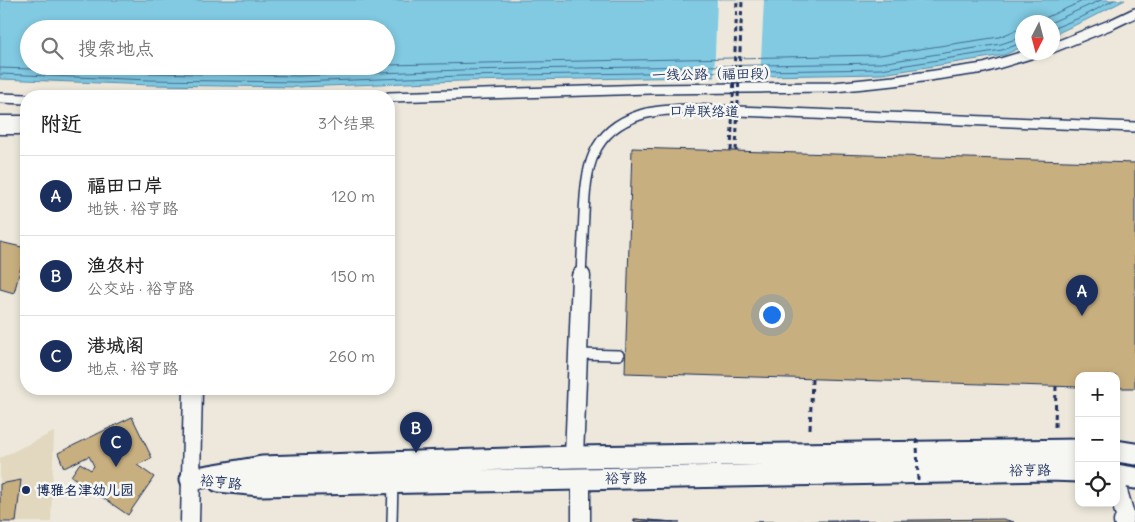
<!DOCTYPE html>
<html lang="zh">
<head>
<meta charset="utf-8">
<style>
  body { margin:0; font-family:Delius,"LXGW WenKai TC",sans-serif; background:#f6f6f6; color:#222 }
  .controls { position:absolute; right:15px; bottom:15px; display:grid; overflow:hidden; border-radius:10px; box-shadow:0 2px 8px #0003 }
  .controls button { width:45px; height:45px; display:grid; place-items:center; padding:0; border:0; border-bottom:1px solid #e0e0e0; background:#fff; color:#222; font:25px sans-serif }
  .compass { position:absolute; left:1015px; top:15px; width:45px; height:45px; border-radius:50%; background:#fff; box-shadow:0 2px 8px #0003; rotate:186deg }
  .you { position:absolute; left:771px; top:314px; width:18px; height:18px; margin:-12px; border:4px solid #fff; border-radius:50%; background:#1a73e8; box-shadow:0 0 0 8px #1a73e833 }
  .badge { display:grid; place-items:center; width:32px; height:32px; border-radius:50%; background:#1b2f5e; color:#fff; font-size:16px; font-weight:700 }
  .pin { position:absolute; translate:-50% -41px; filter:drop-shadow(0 1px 2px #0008) }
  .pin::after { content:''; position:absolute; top:26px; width:18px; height:15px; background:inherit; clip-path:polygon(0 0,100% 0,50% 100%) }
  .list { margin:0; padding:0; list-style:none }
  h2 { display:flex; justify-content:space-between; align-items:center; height:65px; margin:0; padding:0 20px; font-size:21px }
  h2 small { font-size:16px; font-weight:400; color:#767676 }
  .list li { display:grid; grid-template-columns:32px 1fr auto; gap:15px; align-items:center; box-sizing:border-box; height:80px; padding:0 20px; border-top:1px solid #e0e0e0 }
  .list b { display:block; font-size:19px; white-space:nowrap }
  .list p { margin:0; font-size:16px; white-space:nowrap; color:#767676 }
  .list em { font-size:16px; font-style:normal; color:#767676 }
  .icon { flex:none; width:28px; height:28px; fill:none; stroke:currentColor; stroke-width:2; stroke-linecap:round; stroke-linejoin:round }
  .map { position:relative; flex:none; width:1135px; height:522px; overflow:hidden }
  .search { position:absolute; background:#fff; box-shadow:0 2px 8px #0003; left:20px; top:20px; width:375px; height:55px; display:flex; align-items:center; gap:12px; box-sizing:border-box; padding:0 18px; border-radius:28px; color:#767676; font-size:19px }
  .panel { position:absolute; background:#fff; box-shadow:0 2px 8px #0003; left:20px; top:90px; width:375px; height:305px; border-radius:20px }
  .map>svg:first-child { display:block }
  .built { fill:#e2d7bf }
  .water { fill:#81cae2; stroke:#588cad; fill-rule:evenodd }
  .pier { fill:#ede8db }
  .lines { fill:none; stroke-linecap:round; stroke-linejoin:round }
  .shore { stroke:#446d93; stroke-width:1 }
  .building { fill:#c8af7f; stroke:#1b2f5e }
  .service-casing { stroke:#1b2f5e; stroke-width:12 }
  .minor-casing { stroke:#1b2f5e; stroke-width:21 }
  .tertiary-casing { stroke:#1b2f5e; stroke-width:25 }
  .path { stroke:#1b2f5e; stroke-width:3; stroke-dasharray:5 4; stroke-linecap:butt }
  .service { stroke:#f6f6f2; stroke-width:9 }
  .minor { stroke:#f6f6f2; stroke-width:18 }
  .tertiary { stroke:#f6f6f2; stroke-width:21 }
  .path-bridge { stroke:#1b2f5e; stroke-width:3; stroke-dasharray:5 4; stroke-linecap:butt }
  .poi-dot { fill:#1b2f5e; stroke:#f6f6f2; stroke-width:2 }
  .labels { text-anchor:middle; stroke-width:5; stroke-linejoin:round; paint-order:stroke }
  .street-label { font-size:14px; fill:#1b2f5e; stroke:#f6f6f2 }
  .poi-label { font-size:14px; font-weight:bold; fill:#1b2f5e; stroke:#f6f6f2; text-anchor:start }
</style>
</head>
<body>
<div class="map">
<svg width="1135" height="522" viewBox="0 0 1135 522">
  <rect width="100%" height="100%" fill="#ede8db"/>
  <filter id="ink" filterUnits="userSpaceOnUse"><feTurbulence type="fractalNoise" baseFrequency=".02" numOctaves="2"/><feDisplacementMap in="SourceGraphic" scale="10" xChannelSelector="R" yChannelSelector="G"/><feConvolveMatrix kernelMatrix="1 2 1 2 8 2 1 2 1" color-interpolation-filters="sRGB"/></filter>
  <g filter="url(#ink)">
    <!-- built -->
    <path class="built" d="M54,432L51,522H0V458Z"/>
    <!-- water -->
    <path class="water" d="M0,0H1125L1086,20L1053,35L1052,22H1022V47L1004,55L882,74L461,81L298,87L150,85L0,79ZM29,29H386V66H29Z"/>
    <!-- pier -->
    <path class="pier" d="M717,0H764L760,79L714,80Z"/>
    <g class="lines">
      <!-- shore -->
      <path class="shore" d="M1039,22L1045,18L1085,0
        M1052,22L1101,0
        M1052,29L1084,16L1114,0
        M386,65L880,55L999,37L1014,31L1022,29
        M169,66L298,68L355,66
        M0,68L150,73L298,76L461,70L881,63L1001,44L1022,37
        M0,74L150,80L298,82L461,76L881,69L1002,50L1022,43"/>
    </g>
    <!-- building -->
    <path class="building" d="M632,148L1135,163V388H1116V376H1079V387L625,373Z
      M0,242L26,248L14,293L0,289Z
      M132,417L152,458L137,465L154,477L128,515L71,476L80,463L91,470L94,466L89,456L64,468L58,453Z
      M21,480L16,522H0V484Z
      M634,519L674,522H680H634Z
      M634,519L674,522H634Z
      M1003,519L1014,522H753Z"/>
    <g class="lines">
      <!-- service casing -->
      <g class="service-casing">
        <path id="service" d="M1052,48L1112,24L1135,13
          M389,97L650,89L834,87L894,81L984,68L1037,52
          M0,98L26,99
          M581,276C582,255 583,234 584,214C586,169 590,131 640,115C654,110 671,110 686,109L1135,127
          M578,354L619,355
          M392,522L393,483"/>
      </g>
      <!-- minor casing -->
      <g class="minor-casing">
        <path id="minor" d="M0,125H26
          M574,457L581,276
          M1117,475L1118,491L1125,515L1123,522
          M190,522L193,389
          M581,522V479"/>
      </g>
      <!-- tertiary casing -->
      <g class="tertiary-casing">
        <path id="tertiary" d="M1116,451L1135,454
          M1116,475L1135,478
          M191,479L262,467L574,457L1079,450
          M219,481L260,485L1049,470L1079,471"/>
      </g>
      <!-- path -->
      <path class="path" d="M1055,427L1056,386
        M810,429L812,379"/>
      <!-- service -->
      <use href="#service" class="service"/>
      <!-- minor -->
      <use href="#minor" class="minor"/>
      <!-- tertiary -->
      <use href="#tertiary" class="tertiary"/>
      <!-- path-bridge -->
      <path class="path-bridge" d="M731,151L737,0
        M736,151L742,0
        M917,439L918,483"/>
    </g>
  </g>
  <!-- markers -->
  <circle class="poi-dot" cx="26" cy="490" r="5"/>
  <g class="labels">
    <!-- street labels -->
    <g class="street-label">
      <text transform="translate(715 74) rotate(-1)" y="5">一线公路（福田段）</text>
      <text transform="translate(704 111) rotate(1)" y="5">口岸联络道</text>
      <text transform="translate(1030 470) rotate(-1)" y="5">裕亨路</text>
      <text transform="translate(626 478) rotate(-1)" y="5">裕亨路</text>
      <text transform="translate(221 482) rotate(6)" y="5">裕亨路</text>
    </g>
    <!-- poi labels -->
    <g class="poi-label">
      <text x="36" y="495">博雅名津幼儿园</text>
    </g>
  </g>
</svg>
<div class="controls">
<button>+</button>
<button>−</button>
<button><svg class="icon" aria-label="locate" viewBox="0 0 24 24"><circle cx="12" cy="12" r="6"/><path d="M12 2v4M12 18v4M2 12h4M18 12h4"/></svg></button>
</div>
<svg class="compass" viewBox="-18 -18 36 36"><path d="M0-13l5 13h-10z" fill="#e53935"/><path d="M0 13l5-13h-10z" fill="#767676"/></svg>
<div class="you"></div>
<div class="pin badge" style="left:1082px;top:316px">A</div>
<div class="pin badge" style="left:416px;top:453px">B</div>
<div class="pin badge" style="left:116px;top:467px">C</div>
<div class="search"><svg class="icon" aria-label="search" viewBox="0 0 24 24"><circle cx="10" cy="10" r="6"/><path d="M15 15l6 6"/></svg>搜索地点</div>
<section class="panel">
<h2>附近<small>3个结果</small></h2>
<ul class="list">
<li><span class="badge">A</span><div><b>福田口岸</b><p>地铁 · 裕亨路</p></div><em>120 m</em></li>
<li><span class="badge">B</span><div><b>渔农村</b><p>公交站 · 裕亨路</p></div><em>150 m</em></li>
<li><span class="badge">C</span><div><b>港城阁</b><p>地点 · 裕亨路</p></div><em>260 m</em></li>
</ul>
</section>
</div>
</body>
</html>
